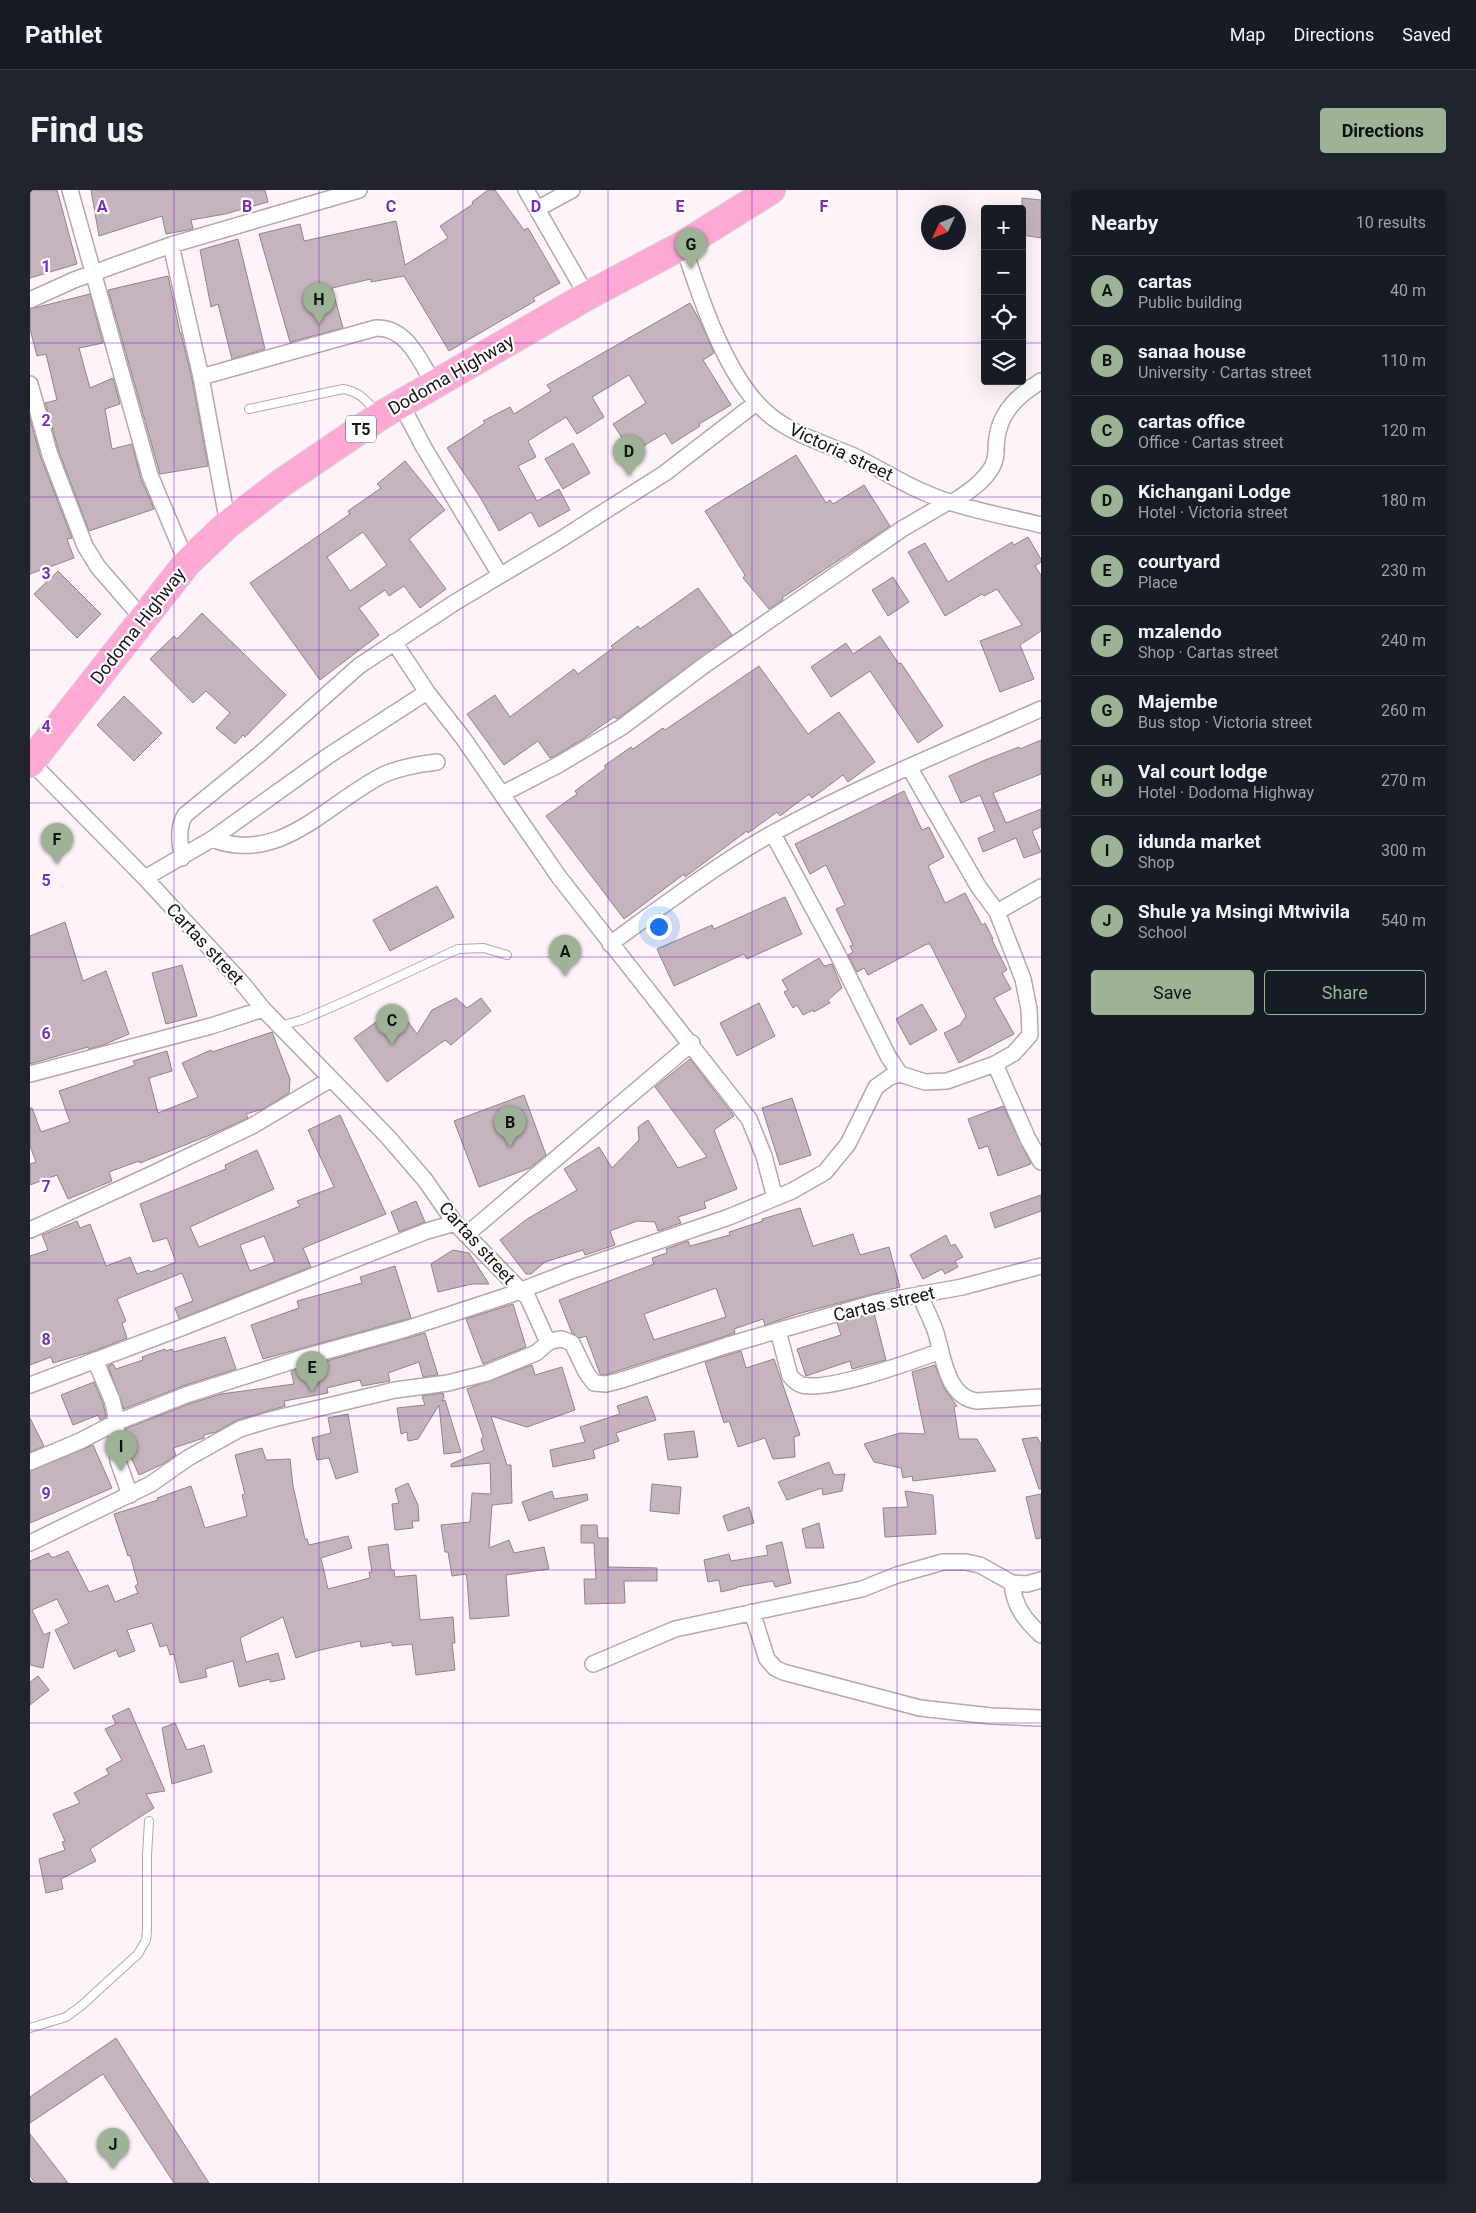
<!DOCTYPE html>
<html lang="en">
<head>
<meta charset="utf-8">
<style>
  body { margin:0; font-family:Roboto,sans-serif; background:#20242c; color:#f1f3f6 }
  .controls { position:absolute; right:15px; top:15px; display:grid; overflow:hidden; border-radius:5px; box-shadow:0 5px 20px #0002 }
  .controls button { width:45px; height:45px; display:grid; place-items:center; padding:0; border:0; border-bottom:1px solid #363941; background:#171b24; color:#f1f3f6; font:25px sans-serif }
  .compass { position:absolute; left:891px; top:15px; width:45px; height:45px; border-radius:50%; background:#171b24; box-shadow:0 5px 20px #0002; rotate:226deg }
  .you { position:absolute; left:628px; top:736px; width:18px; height:18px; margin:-12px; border:4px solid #fff; border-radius:50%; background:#1a73e8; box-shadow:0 0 0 8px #1a73e833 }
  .badge { display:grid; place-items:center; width:32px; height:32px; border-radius:50%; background:#9eb396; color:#111; font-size:16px; font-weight:700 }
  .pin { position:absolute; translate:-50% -41px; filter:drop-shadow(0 1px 2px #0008) }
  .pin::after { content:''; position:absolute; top:26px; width:18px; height:15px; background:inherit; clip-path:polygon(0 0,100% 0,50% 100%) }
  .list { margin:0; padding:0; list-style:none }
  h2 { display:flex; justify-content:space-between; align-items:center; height:65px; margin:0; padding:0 20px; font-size:21px }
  h2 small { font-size:16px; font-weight:400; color:#9ea1a6 }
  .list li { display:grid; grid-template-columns:32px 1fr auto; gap:15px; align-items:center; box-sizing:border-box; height:70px; padding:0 20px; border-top:1px solid #363941 }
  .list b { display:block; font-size:19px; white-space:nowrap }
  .list p { margin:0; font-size:16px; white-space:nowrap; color:#9ea1a6 }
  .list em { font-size:16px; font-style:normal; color:#9ea1a6 }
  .actions { display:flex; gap:10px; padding:15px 20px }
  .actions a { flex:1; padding:11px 0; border:1px solid #9eb396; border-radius:5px; text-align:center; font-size:18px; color:#9eb396 }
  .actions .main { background:#9eb396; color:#111 }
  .icon { flex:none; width:28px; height:28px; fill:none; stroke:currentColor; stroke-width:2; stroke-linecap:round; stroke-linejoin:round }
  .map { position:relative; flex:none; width:1011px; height:1993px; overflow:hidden; border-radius:5px }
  header { display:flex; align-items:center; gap:30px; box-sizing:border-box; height:70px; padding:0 25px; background:#171b24; border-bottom:1px solid #363941 }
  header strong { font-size:24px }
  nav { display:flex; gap:28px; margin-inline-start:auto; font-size:18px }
  .intro { display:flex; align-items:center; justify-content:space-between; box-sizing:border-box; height:120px; padding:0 30px }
  h1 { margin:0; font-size:35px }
  .button { padding:12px 22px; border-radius:5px; background:#9eb396; color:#111; font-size:18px; font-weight:700 }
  main { display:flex; gap:30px; padding:0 30px }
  aside { flex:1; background:#171b24; border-radius:5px; box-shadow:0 5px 20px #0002 }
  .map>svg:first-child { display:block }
  .building { fill:#c5b4bd; stroke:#92828a; fill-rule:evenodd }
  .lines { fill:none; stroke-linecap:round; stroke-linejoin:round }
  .lane-casing { stroke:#b7a6ae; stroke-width:10 }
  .street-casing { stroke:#b7a6ae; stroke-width:18 }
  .highway-casing { stroke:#d6d5d5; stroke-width:30 }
  .lane { stroke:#fff; stroke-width:8 }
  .street { stroke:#fff; stroke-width:15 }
  .highway { stroke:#fda8d5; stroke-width:28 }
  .grid { fill:none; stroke:#7b2cbf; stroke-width:1; stroke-opacity:0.55 }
  .labels { text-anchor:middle; stroke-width:4.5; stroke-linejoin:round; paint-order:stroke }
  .shield { fill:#fff; stroke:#5f5a5d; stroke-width:1 }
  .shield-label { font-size:16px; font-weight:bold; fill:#1a1417 }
  .street-label { font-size:18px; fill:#1a1417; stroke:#fff }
  .grid-label { font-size:16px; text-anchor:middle; font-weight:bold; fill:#7b2cbf; stroke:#fff; stroke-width:4.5; stroke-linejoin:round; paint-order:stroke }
</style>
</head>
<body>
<header>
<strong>Pathlet</strong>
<nav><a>Map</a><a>Directions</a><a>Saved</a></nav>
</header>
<div class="intro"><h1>Find us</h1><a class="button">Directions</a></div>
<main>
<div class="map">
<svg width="1011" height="1993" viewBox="0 0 1011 1993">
  <rect width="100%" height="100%" fill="#fef3f8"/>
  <!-- building -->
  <path class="building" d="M0,0H27L47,74L0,88Z
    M61,0H235L238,12L195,24L161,30L163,39L136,44L132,26L69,46Z
    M458,0H465L494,40L498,38L530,93L503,108L505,111L419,161L374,86L341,92V89L302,98L313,138L260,152L229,44L270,34L274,51L366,31L375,75L418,48L410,36L443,14L442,12Z
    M992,8L1011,10V48L992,45Z
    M208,49L235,159L202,169L188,114L181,117L170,60Z
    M138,86L150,143H151L162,189L178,276L130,284L78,100Z
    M60,104L73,153L49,158L60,198L83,188L90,214L75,219L82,259L102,254L111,289L124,319L59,341L29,262L15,213L27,210L16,164L7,166L0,139V119Z
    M660,113L670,131L684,163L673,170L701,215L669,234L670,236L642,254L635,243L602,263L583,234L616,213L599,185L562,207L574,227L547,244L536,227L498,251L506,267L488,276L507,311L529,299L540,320L509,337L501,322L469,341L450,307L417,258L455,233L453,231L480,217L484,224L521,201L517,195Z
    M0,229L11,268L42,348L37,349L44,368L0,384Z
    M543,253L560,283L533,299L515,269Z
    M766,265L796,313L800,310L803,314L834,295L860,336L752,408L753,410L739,419L713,388L715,385L675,321Z
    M375,271L415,320L379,349L416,399L390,418L374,396L359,406L355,400L329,418L349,445L290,490L220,393L320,324L318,321L351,298L347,294ZM333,342L357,375L320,401L297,367Z
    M998,347L1011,369V372L1005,376L1011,385V441L990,455L1004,489L970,502L950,451L992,435L967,399L954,406L952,404L915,426L878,362L895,353L918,392L982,352L984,355Z
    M28,381L71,424L47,448L4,404Z
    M863,387L879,412L858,426L842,400Z
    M668,398L702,445L587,529L584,527L553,549L523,567L520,568L508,551L474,575L437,524L465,505L480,527L544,479L548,484L583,458L581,456L608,436L610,439Z
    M172,423L256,505L215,547L213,545L205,554L186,538L200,523L176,501L163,513L120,469L144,446L147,449Z
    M850,446L869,474L871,473L913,536L888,553L840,481L801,507L781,477L816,453L823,464Z
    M729,476L778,544L809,522L845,572L818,592L813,585L782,608L779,604L750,626L747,622L718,643L717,641L655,687L654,684L594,729L516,626L547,604L545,601L576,578L574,576L601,557L603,559L633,538L635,540Z
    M94,506L132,543L104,571L67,535Z
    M1011,550V584L963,603L976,633L1011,619V637L1002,641L1011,662L994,668L986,648L953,662L948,648L965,641L950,605L931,613L919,586L955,570L989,557L990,559Z
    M874,601L892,640L899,637L914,667L898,676L915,713L935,703L952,735L955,733L963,749L962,750L977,780L972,783L981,799L964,808L984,844L929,873L914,843L930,835L936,826L900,754H897L838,785L834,778L827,782L818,765L823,762L820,756L823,755L806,719L815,715L796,675L780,684L765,654Z
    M407,696L424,727L360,761L343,730Z
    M755,707L772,744L717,769L714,764L644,796L627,759L682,735L684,739Z
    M35,732L53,791L76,781L99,844L73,855L59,859L58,857L0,874V746Z
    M789,768L794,776L802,774L812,798L798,810L800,813L784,822L783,820L773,825L767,815L763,818L754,802L758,800L752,790Z
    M152,775L167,826L136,834L122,783Z
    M426,808L437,818L451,808L461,821L421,855L415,850L357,892L324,848L367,817L387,844L402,820Z
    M729,813L745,846L707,866L690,833Z
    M892,814L907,840L880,855L866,829Z
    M242,842L260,889L259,903L233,919L216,924L218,928L185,943L110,973L109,971L79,982L82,991L38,1009L27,985L0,995V974L6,972L0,956V918H2L11,942L40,932L29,901L105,875L103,871L137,861L142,881L119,888L128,923L168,907L152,873L181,860L182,862Z
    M660,869L704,926L684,940L707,999L674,1012L676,1018L648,1027L651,1033L628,1041L625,1032L607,1031L580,1041L585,1055L555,1065L553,1060L515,1072L501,1084H496L470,1050L497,1029L547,1000L534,979L569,957L582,978L609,950L608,937L618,930L648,978L677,967L625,897Z
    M494,905L516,965L500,978L449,997L424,931Z
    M762,908L781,965L750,975L732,918Z
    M973,916L1001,974L968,986L958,956L949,959L938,929Z
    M310,925L356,1024L273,1058L281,1077L149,1129L145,1118L163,1111L152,1083L87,1109L96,1131L92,1133L97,1148L64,1161L23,1173L21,1167L0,1175V1066L18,1060L12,1045L47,1031L50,1038L60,1034L76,1076L100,1067L107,1084L119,1080L120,1082L146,1072L137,1048L123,1052L110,1014L196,979L195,975L227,960L244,999L160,1037L169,1057L270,1016L267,1011L304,997L278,940ZM234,1046L245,1072L220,1081L210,1055Z
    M1011,1005V1021L965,1038L960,1023Z
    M386,1011L395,1032L369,1042L361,1022Z
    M770,1018L783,1056L823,1044L830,1065L859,1057L870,1097L767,1124L735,1135L733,1129L704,1139L705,1143L575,1185L570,1184L556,1146L550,1148L542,1143L529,1110L624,1074L622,1068L637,1063L636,1059L658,1051L660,1056L700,1045L699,1042L733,1031L732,1029ZM686,1098L696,1127L624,1150L614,1124Z
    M916,1045L921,1056L925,1054L933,1067L925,1071L928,1077L915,1084L912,1079L893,1089L880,1065Z
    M423,1060L439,1063L459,1094H442L408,1102L401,1074Z
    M365,1076L381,1128L233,1169L221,1135L269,1118L267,1111L332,1093L330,1087Z
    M483,1114L496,1157L453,1174L436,1129Z
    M844,1123L856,1170L822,1179L820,1171L776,1186L767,1159L811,1145L807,1133Z
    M395,1143L408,1185L393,1187L389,1172L358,1183L360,1191L332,1196L330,1190L297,1198L298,1203L254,1211L255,1216L207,1230L186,1242L174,1245V1248L143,1258L146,1265L133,1274L109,1285L97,1258L95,1239L159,1214L191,1204L264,1194L261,1181Z
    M195,1147L206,1179L153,1196L94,1219L78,1176L83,1174L86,1179L113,1170L112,1167L135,1159L136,1161L142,1159L144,1162Z
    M711,1161L716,1178L744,1169L770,1245L764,1247L765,1267L743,1269L735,1248L708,1257L699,1231L694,1233L675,1172Z
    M502,1175L505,1185L532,1177L545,1220L497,1237L461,1226L477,1275H481L482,1313L462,1315L459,1358L479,1350L484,1363L514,1357L519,1379L476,1385L479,1426L440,1429L437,1389L436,1384L422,1386L418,1362H415L411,1335L440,1332L442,1303L461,1304L460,1273L421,1277V1274L454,1260L451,1250L453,1246L437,1199Z
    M905,1175L914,1198L927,1216L924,1217L929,1249H947L966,1281L883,1291L882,1286L873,1288L871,1278L844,1272L834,1254L870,1243L895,1244L882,1182Z
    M64,1192L73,1213L76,1227L70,1230L68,1225L43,1235L31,1205Z
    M413,1203L414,1207L412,1211L415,1210L431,1262L414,1264L409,1215L388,1249L378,1251L377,1242L371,1244L367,1218L395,1215L392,1206Z
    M617,1206L626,1230L586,1243L589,1251L563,1260L565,1268L523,1277L520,1260L555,1252L550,1237L590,1224L587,1216Z
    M318,1224L328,1282L306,1289L299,1268L287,1270L282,1248L301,1243L298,1228Z
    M0,1228L14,1256L0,1262Z
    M664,1241L668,1267L638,1270L634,1244Z
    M1007,1247L1011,1254V1299H1009L992,1249Z
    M63,1255L82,1298L0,1333V1281Z
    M232,1258L236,1270L260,1269L263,1296L275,1349H277L279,1355L318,1346L322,1358L291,1368L298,1399L340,1388L339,1382H342L338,1357L358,1354L361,1380H364L365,1387L386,1385L390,1430L423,1427L425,1453H422L425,1480L386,1485L382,1454L362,1456V1452L331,1457L330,1451L286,1461L266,1468L253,1427L210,1448L216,1472L248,1463L255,1489L240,1492V1489L209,1497L203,1471L175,1479L177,1487L150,1493L144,1464L140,1465L137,1455L130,1457L122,1433L97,1440L105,1461L89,1467L86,1460L44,1479L25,1440L39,1433L27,1409L2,1420L14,1445L20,1442L13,1478L0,1475V1371L19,1363L21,1367H25L38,1361L59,1402L78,1395L85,1412L108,1403L105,1396L108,1394L100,1365L98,1366L84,1324L128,1310L127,1308L161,1296L175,1338L217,1326L212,1305L215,1304L205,1265Z
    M799,1272L804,1285L815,1284L812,1301L793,1305L792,1298L757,1310L748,1292Z
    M378,1293L388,1315L389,1331H382L383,1338L365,1340L362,1314L369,1313L365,1299Z
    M622,1294L651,1297L649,1324L620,1321Z
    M522,1301L524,1309L557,1304L558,1310L499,1331L492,1312Z
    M875,1301L903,1305L906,1344L855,1347L853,1318L878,1317Z
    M1011,1304V1348L1006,1349L996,1307Z
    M719,1317L724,1333L698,1341L693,1326Z
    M789,1333L794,1358H776L772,1339Z
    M551,1335H567L568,1348H578V1377L627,1378V1391H594L595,1413L555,1414L554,1389H566L564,1353H551Z
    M752,1352L761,1393L745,1397L743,1391L707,1397V1398L691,1402L689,1390L678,1392L674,1370L699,1364L701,1371L738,1365L736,1356Z
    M8,1486L19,1500L0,1515V1492Z
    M99,1518L135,1601L116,1604L124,1618L60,1659L66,1671L31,1689L33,1699L16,1703L9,1669L35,1660L32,1652L35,1651L23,1624L50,1613L44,1603L79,1584L76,1579L92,1570L75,1539L86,1534L82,1526Z
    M145,1533L157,1560L174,1555L182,1582L142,1594L132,1538Z
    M86,1848L179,1993H144L73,1884L0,1933V1907Z
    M0,1944L38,1993H5L0,1986Z"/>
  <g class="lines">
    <!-- lane casing -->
    <g class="lane-casing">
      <path id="lane" d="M219,219L313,199C330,202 336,210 347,223
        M250,836L272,830L318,810L428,759L454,758L477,765
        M0,1838L36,1827L51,1816L108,1764L116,1750L117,1741V1665L119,1631"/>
    </g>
    <!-- street casing -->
    <g class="street-casing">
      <path id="street" d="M40,0L120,285L157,373
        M496,0L557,106
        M507,19L542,0
        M141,55L171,187L198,334
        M653,55C669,104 692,174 726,212C752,242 789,251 824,266C847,277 868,291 891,301C928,318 971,325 1011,335
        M0,110L44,90L141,55L329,0
        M171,187L346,138C377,137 390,171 404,194
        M0,194L20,265L55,356L68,377L113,429
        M371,214L393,256L470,385
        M922,313C936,303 953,293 962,277C968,267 965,258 967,247C971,220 990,204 1011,191
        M364,452L397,502L433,548L529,687L719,929L734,966L745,1008
        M1,572L115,688L213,794L233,819L357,946L395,990L425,1033L498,1108L516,1148L520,1151L532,1149L542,1153L556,1182L564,1193L576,1194L592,1190L698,1155L844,1113L932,1097L1011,1076
        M472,604L528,575L592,537L676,474L872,339L918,312
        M743,644L806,761L858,866L870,884L895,892L917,891L965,874L984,863L1000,845L999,819L993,789L967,722L948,696L879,577
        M182,649C251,676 299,611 355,584C372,577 389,574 407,572
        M152,668C150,653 147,638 155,625L231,563L329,476L424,413L528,351L635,283L726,213
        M115,688L182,649L298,566L397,502
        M967,722L1011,697
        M580,754C634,715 686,675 743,643C829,596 921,559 1011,519
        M965,874L998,949L1011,972
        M0,884L181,836L233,819
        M0,1040L122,984L222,936L301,889
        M436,1045L662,853
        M890,1104C894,1117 902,1130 906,1143C913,1166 917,1208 947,1211L1011,1207
        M748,1141L760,1186C764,1190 766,1193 772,1195C799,1202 883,1171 911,1161
        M65,1170L82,1210L85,1222L88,1271L100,1305
        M0,1195L151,1138L397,1041L425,1033
        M0,1272L50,1251L85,1233L156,1205L275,1167L376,1139L479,1105L538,1082L699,1027L762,1001L795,982L818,954L846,897L860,887L870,884
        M0,1353L121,1294L158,1268L210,1239L243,1229L365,1200L418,1193L457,1183L506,1163L520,1151
        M982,1393C984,1416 994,1429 1011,1445
        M722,1422L737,1469L745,1478L753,1482L890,1518L961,1526L1011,1528
        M563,1474L645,1439L832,1399L867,1385L913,1372H936L950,1375L982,1393L997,1394L1011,1390"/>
    </g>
    <!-- highway casing -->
    <g class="highway-casing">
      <path id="highway" d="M0,573L157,373L198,334L250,294L350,226L557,106L653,55L741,0"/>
    </g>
    <!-- lane -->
    <use href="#lane" class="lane"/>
    <!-- street -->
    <use href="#street" class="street"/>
    <!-- highway -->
    <use href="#highway" class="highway"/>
  </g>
  <!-- grid -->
  <path class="grid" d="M144,0V1993M289,0V1993M433,0V1993M578,0V1993M722,0V1993M867,0V1993M0,153H955M992,153H1011M0,307H1011M0,460H1011M0,613H1011M0,767H1011M0,920H1011M0,1073H1011M0,1226H1011M0,1380H1011M0,1533H1011M0,1686H1011M0,1840H1011"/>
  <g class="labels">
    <!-- shield labels -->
    <rect class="shield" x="316" y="225.5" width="30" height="27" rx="4"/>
    <g class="shield-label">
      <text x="331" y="245">T5</text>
    </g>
    <!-- street labels -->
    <g class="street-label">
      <text transform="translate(421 185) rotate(-30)" y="6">Dodoma Highway</text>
      <text transform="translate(811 262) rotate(25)" y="6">Victoria street</text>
      <text transform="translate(108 436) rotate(-52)" y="6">Dodoma Highway</text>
      <text transform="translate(175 754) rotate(47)" y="6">Cartas street</text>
      <text transform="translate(447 1053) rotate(48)" y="6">Cartas street</text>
      <text transform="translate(854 1114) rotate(-13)" y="6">Cartas street</text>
    </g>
  </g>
  <g class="grid-label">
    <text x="72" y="22">A</text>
    <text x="217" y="22">B</text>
    <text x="361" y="22">C</text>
    <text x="506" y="22">D</text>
    <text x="650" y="22">E</text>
    <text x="794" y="22">F</text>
    <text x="16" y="82">1</text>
    <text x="16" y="236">2</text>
    <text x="16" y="389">3</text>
    <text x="16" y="542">4</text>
    <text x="16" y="696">5</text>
    <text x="16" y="849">6</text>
    <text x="16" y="1002">7</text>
    <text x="16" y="1155">8</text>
    <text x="16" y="1309">9</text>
  </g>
</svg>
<div class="controls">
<button>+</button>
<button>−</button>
<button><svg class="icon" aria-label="locate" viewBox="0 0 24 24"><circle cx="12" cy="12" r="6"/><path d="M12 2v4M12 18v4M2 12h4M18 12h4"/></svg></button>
<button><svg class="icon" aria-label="layers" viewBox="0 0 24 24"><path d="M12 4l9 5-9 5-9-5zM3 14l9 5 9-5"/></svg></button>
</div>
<svg class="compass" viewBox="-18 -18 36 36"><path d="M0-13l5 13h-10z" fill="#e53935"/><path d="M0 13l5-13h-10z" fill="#9ea1a6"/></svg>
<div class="you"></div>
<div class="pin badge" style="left:535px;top:786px">A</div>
<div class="pin badge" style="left:480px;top:957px">B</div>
<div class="pin badge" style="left:362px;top:855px">C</div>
<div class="pin badge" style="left:599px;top:286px">D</div>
<div class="pin badge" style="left:282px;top:1202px">E</div>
<div class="pin badge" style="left:27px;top:674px">F</div>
<div class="pin badge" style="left:661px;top:79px">G</div>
<div class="pin badge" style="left:289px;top:134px">H</div>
<div class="pin badge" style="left:91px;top:1281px">I</div>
<div class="pin badge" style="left:83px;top:1979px">J</div>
</div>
<aside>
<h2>Nearby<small>10 results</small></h2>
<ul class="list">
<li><span class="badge">A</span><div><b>cartas</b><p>Public building</p></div><em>40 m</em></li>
<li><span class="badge">B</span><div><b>sanaa house</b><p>University · Cartas street</p></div><em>110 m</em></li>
<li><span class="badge">C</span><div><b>cartas office</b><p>Office · Cartas street</p></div><em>120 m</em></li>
<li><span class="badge">D</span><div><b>Kichangani Lodge</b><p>Hotel · Victoria street</p></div><em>180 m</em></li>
<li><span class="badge">E</span><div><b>courtyard</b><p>Place</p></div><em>230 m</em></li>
<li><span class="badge">F</span><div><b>mzalendo</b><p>Shop · Cartas street</p></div><em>240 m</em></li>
<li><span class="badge">G</span><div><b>Majembe</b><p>Bus stop · Victoria street</p></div><em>260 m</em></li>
<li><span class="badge">H</span><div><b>Val court lodge</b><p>Hotel · Dodoma Highway</p></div><em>270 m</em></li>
<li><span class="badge">I</span><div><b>idunda market</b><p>Shop</p></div><em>300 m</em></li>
<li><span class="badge">J</span><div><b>Shule ya Msingi Mtwivila</b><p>School</p></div><em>540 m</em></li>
</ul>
<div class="actions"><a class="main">Save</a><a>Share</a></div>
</aside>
</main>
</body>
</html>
